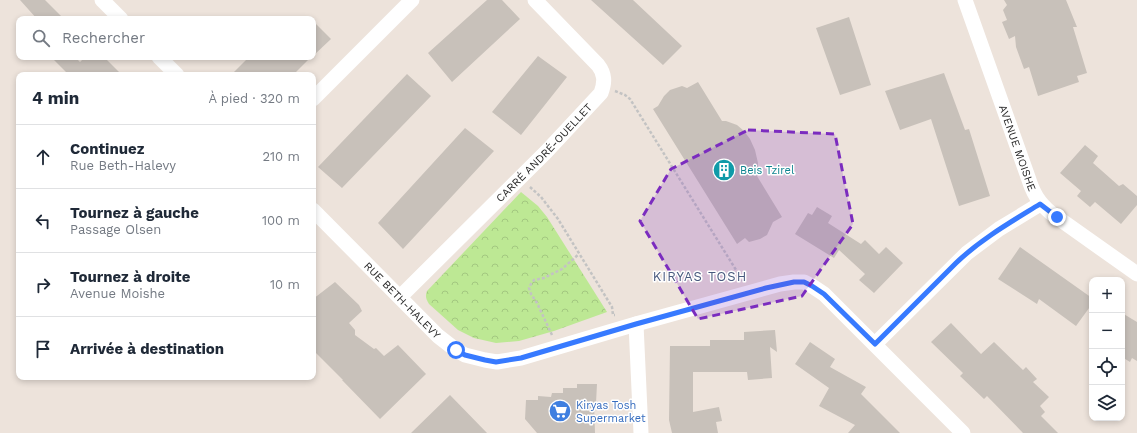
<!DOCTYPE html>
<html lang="fr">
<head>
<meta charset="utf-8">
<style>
  body { margin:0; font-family:"Work Sans",sans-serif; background:#f6f6f7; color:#1f2937 }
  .controls { position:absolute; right:12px; bottom:12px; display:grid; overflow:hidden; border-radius:8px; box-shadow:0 2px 6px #0003 }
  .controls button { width:36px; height:36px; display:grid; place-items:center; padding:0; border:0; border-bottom:1px solid #e0e1e3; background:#fff; color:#1f2937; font:20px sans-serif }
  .stop { position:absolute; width:12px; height:12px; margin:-9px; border:3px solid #377aff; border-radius:50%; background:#fff }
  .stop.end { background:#377aff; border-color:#fff; box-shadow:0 1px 4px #0008 }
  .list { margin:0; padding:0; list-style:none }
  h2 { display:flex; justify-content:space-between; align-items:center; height:52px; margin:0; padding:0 16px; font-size:17px }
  h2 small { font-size:13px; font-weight:400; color:#747a83 }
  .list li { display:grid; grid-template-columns:26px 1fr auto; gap:12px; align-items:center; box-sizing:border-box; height:64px; padding:0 16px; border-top:1px solid #e0e1e3 }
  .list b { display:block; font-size:15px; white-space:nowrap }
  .list p { margin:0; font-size:13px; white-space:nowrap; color:#747a83 }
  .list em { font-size:13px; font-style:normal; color:#747a83 }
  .icon { flex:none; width:22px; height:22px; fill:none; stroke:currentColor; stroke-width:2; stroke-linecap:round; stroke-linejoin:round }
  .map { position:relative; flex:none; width:1137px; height:433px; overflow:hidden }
  .search { position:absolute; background:#fff; box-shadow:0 2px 6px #0003; left:16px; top:16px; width:300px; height:44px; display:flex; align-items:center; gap:10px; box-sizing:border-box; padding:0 14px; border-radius:8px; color:#747a83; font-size:15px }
  .panel { position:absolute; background:#fff; box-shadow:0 2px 6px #0003; left:16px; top:72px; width:300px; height:308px; border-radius:8px }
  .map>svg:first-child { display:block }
  .park { fill:url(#park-crowns) }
  .building { fill:#c8c1ba }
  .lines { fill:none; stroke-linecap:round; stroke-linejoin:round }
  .path { stroke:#c3c3c3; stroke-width:2.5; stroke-dasharray:3 2; stroke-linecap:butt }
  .street { stroke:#fff; stroke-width:15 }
  .route { stroke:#377aff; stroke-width:5 }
  .marked { fill:#7b2cbf; fill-opacity:0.2; stroke:#7b2cbf; stroke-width:3; stroke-dasharray:8 5; stroke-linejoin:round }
  .labels { text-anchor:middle; stroke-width:3; stroke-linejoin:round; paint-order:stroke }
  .street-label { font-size:11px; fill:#2a2a2a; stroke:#fff }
  .culture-label { font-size:11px; fill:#0d838f; stroke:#fff; text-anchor:start }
  .shop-label { font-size:11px; fill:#366cbe; stroke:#fff; text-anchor:start }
  .quarter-label { font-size:13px; letter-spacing:1px; fill:#48597e; stroke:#fff }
</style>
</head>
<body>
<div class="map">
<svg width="1137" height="433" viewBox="0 0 1137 433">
  <defs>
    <pattern id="park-crowns" width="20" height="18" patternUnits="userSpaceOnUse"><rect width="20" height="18" fill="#bde894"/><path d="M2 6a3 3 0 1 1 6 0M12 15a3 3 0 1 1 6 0" fill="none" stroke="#a3c780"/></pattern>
  </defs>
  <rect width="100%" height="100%" fill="#ede3db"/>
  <!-- park -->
  <path class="park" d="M521,192L538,206L547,217L607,312L554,331L519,341L496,343L474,338L458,330L429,304C426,299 425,296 427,291Z"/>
  <!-- building -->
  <path class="building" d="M20,0H45L64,19H37Z
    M487,0H502L520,19L452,82L428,53Z
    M591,0H633L682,46L663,65Z
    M1004,0H1066L1077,27H1073L1087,73L1077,76L1079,82L1038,96L1029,67L1024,69L1016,47L1015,36L1009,39L1002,22L1007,20L1003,10L1007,5Z
    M849,17L871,85L840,95L816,28Z
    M313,21L331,39L313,56Z
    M538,56L567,77L521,135L492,112Z
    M51,57H75L80,62L85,57H104L122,75H69Z
    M249,57H311L293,75H231Z
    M944,73L965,130L969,129L990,196L959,206L931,119L900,130L885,91Z
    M407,74L431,96L342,188L318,167Z
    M698,82L722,121H726L737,125L744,131L750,139L755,150L758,163L757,176L782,217L773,222L767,235L760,239L749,242L745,238L737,244L653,109L658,106L664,96L670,90L682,86L687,88Z
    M465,128L494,151L403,249L378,223Z
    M1085,145L1098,156L1093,163L1119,186L1123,184L1137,196V205L1121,224L1095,202L1090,207L1077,196L1081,191L1060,173Z
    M817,207L832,216L828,223L861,244L865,240L879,254L886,247L903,263L874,293L859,280L865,274L839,250L834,258L795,234L808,213L812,215Z
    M1020,247L1092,298V304L1076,326L1039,299L1037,304L998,279Z
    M335,282L359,305L362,311L349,323L355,330V335L374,349L376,348L384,356L398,345L426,374L380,419L342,380H343L313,350V299Z
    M1122,313L1137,322V361L1132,358L1130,362L1122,357Z
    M951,323L981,354L994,342L1023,370L1026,367L1037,379L1033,382L1049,397L1040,406L1045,412L1041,416L1058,433H1023L987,396L984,399L960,376L963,373L931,342Z
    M775,330L777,352L770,347L772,378L748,380L747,372H693V412L719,407L722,421L716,422L718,433H672L669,420L670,346H710V340H744V332Z
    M810,342L835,359L830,367L866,387L861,394L900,433H848L855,425L819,406L829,388L795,364Z
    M577,384H597L596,403H594L595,433H537L525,419L526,400H538V396L551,397L552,393H563V388H577Z
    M450,395L487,433H411Z"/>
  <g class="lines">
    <!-- path -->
    <path class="path" d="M615,91L625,95L630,99L741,278L742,281
      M530,187L541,197L558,219L612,307L613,315H615
      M552,335L537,303L531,294L529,288L531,284L534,280L544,278L562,269L579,254"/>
    <!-- street -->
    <g class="street">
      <path d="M102,0L121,19"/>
      <path id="s1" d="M965,0L1028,177C1033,193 1038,202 1051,213L1137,274"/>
      <path d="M159,57L177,75"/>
      <path d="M313,99L412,0"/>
      <path id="s2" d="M313,210L438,336L456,350L465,355L485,360L497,362L521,358L636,324L780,284L794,282H804L812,286L824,294L963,433"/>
      <path id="s3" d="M400,297L546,152L601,93C605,82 605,74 598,65L535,0"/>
      <path d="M636,324L641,433"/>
      <path d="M875,344L967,253L999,229L1040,204"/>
    </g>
  </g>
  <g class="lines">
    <!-- route -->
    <path class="route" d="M456,350L465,355L485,360L496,362L521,358L636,324L766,288L794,282H804L812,286L824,294L875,344L956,263C981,239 1011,222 1040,204L1057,217"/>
  </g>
  <!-- marked area -->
  <path class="marked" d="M748,130L835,134L853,224L802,296L698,319L640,221L671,169Z"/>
  <!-- icons -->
  <defs>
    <g id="building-disc" transform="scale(1.15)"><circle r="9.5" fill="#0f9aa8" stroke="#fff"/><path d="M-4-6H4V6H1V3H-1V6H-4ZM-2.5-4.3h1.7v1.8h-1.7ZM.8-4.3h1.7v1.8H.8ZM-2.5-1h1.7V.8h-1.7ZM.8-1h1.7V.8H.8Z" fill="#fff"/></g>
    <g id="supermarket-disc" transform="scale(1.15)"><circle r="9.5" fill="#3f7fe0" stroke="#fff"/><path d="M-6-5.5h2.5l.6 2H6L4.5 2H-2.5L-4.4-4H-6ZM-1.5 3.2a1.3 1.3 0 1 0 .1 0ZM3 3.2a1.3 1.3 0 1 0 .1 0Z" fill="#fff"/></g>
  </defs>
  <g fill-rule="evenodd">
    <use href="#building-disc" x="724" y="170"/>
    <use href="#supermarket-disc" x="560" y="411"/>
  </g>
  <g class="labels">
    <!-- street labels -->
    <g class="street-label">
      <text dy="4" stroke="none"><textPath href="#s1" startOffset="157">AVENUE MOISHE</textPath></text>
      <text dy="4" stroke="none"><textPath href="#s3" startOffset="204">CARRÉ ANDRÉ-OUELLET</textPath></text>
      <text dy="4" stroke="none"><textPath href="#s2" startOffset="127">RUE BETH-HALEVY</textPath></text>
    </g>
    <!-- culture labels -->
    <g class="culture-label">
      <text x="740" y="174">Beis Tzirel</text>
    </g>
    <!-- shop labels -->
    <g class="shop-label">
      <text x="576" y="409">Kiryas Tosh<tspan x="576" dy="13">Supermarket</tspan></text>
    </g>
    <!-- quarter labels -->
    <g class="quarter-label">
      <text x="700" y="281">KIRYAS TOSH</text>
    </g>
  </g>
</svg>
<div class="controls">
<button>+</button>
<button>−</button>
<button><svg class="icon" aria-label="locate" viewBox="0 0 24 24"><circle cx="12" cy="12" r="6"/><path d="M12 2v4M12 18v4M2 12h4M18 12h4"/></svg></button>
<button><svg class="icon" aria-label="layers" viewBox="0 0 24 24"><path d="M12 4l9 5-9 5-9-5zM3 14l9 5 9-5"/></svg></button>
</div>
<div class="stop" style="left:456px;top:350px"></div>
<div class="stop end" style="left:1057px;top:217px"></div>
<div class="search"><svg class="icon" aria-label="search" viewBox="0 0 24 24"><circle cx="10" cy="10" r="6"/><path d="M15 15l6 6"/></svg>Rechercher</div>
<section class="panel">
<h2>4 min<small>À pied · 320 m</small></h2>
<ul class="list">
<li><svg class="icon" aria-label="ahead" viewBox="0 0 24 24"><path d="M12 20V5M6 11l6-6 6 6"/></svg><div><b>Continuez</b><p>Rue Beth-Halevy</p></div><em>210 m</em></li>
<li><svg class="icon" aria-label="left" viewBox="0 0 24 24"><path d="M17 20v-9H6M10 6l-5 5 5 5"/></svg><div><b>Tournez à gauche</b><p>Passage Olsen</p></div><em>100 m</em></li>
<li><svg class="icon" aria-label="right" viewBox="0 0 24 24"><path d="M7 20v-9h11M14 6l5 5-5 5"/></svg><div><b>Tournez à droite</b><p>Avenue Moishe</p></div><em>10 m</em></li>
<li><svg class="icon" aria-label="arrive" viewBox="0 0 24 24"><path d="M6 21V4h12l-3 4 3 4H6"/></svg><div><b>Arrivée à destination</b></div></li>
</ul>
</section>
</div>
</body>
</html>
